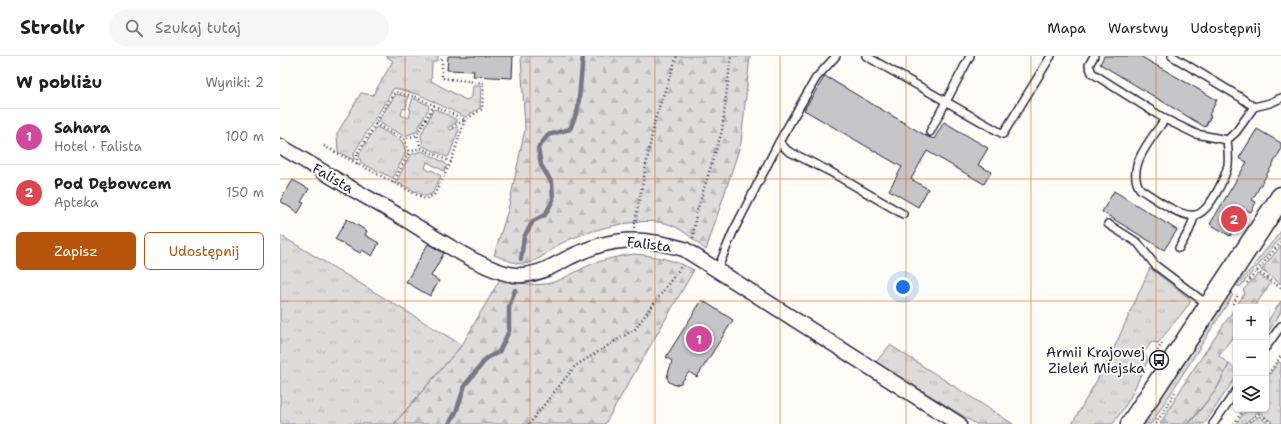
<!DOCTYPE html>
<html lang="pl">
<head>
<meta charset="utf-8">
<style>
  body { margin:0; font-family:"Shantell Sans",sans-serif; background:#f6f6f6; color:#202124 }
  .controls { position:absolute; right:12px; bottom:12px; display:grid; overflow:hidden; border-radius:6px; box-shadow:0 1px 3px #0004 }
  .controls button { width:36px; height:36px; display:grid; place-items:center; padding:0; border:0; border-bottom:1px solid #e0e0e0; background:#fff; color:#202124; font:20px sans-serif }
  .you { position:absolute; left:623px; top:231px; width:14px; height:14px; margin:-10px; border:3px solid #fff; border-radius:50%; background:#1a73e8; box-shadow:0 0 0 6px #1a73e833 }
  .badge { display:grid; place-items:center; width:26px; height:26px; border-radius:50%; background:#b45309; color:#fff; font-size:13px; font-weight:700 }
  .pin { position:absolute; translate:-50% -50%; border:2px solid #fff; box-shadow:0 1px 4px #0006 }
  .list { margin:0; padding:0; list-style:none }
  h2 { display:flex; justify-content:space-between; align-items:center; height:52px; margin:0; padding:0 16px; font-size:17px }
  h2 small { font-size:13px; font-weight:400; color:#757577 }
  .list li { display:grid; grid-template-columns:26px 1fr auto; gap:12px; align-items:center; box-sizing:border-box; height:56px; padding:0 16px; border-top:1px solid #e0e0e0 }
  .list b { display:block; font-size:15px; white-space:nowrap }
  .list p { margin:0; font-size:13px; white-space:nowrap; color:#757577 }
  .list em { font-size:13px; font-style:normal; color:#757577 }
  .actions { display:flex; gap:8px; padding:12px 16px }
  .actions a { flex:1; padding:9px 0; border:1px solid #b45309; border-radius:6px; text-align:center; font-size:14px; color:#b45309 }
  .actions .main { background:#b45309; color:#fff }
  .icon { flex:none; width:22px; height:22px; fill:none; stroke:currentColor; stroke-width:2; stroke-linecap:round; stroke-linejoin:round }
  .map { position:relative; flex:none; width:1001px; height:368px; overflow:hidden }
  header { display:flex; align-items:center; gap:24px; box-sizing:border-box; height:56px; padding:0 20px; background:#fff; border-bottom:1px solid #e0e0e0 }
  header strong { font-size:19px }
  nav { display:flex; gap:22px; margin-inline-start:auto; font-size:14px }
  .search { width:280px; height:36px; background:#f6f6f6; display:flex; align-items:center; gap:10px; box-sizing:border-box; padding:0 14px; border-radius:22px; color:#757577; font-size:15px }
  main { display:flex }
  aside { flex:1; background:#fff }
  .map>svg:first-child { display:block }
  .grass { fill:url(#grass-tufts); stroke:#807f8b }
  .forest { fill:url(#forest-firs); stroke:#807f8b }
  .lines { fill:none; stroke-linecap:round; stroke-linejoin:round }
  .stream { stroke:#787885; stroke-width:4.5 }
  .building { fill:#c6c6c8; stroke:#22223b }
  .lane-casing { stroke:#22223b; stroke-width:10 }
  .street-casing { stroke:#22223b; stroke-width:17 }
  .secondary-casing { stroke:#22223b; stroke-width:23 }
  .path { stroke:#22223b; stroke-width:2.5; stroke-dasharray:1 3; stroke-linecap:butt }
  .lane { stroke:#fdfcf7; stroke-width:7 }
  .street { stroke:#fdfcf7; stroke-width:14 }
  .secondary { stroke:#fdfcf7; stroke-width:20 }
  .grid { fill:none; stroke:#e8590c; stroke-width:1; stroke-opacity:0.55 }
  .labels { text-anchor:middle; stroke-width:4; stroke-linejoin:round; paint-order:stroke }
  .street-label { font-size:14px; fill:#22223b; stroke:#fdfcf7 }
  .poi-label { font-size:14px; fill:#22223b; stroke:#fdfcf7; text-anchor:end }
</style>
</head>
<body>
<header>
<strong>Strollr</strong>
<div class="search"><svg class="icon" aria-label="search" viewBox="0 0 24 24"><circle cx="10" cy="10" r="6"/><path d="M15 15l6 6"/></svg>Szukaj tutaj</div>
<nav><a>Mapa</a><a>Warstwy</a><a>Udostępnij</a></nav>
</header>
<main>
<aside>
<h2>W pobliżu<small>Wyniki: 2</small></h2>
<ul class="list">
<li><span class="badge" style="background:#d1479c">1</span><div><b>Sahara</b><p>Hotel · Falista</p></div><em>100 m</em></li>
<li><span class="badge" style="background:#e0444e">2</span><div><b>Pod Dębowcem</b><p>Apteka</p></div><em>150 m</em></li>
</ul>
<div class="actions"><a class="main">Zapisz</a><a>Udostępnij</a></div>
</aside>
<div class="map">
<svg width="1001" height="368" viewBox="0 0 1001 368">
  <defs>
    <pattern id="grass-tufts" width="24" height="20" patternUnits="userSpaceOnUse"><rect width="24" height="20" fill="#dddcdb"/><path d="M3 7l-1-3M5 7V3M7 7l1-3M15 17l-1-3M17 17v-4M19 17l1-3" fill="none" stroke="#bdbcbd"/></pattern>
    <pattern id="forest-firs" width="22" height="20" patternUnits="userSpaceOnUse"><rect width="22" height="20" fill="#dddcdb"/><path d="M5 1l3.5 6h-7zM16 11l3.5 6h-7z" fill="#bdbcbd"/></pattern>
  </defs>
  <rect width="100%" height="100%" fill="#fdfcf7"/>
  <filter id="ink" filterUnits="userSpaceOnUse"><feTurbulence type="fractalNoise" baseFrequency=".025" numOctaves="2"/><feDisplacementMap in="SourceGraphic" scale="8" xChannelSelector="R" yChannelSelector="G"/><feConvolveMatrix kernelMatrix="1 2 1 2 8 2 1 2 1" color-interpolation-filters="sRGB"/></filter>
  <g filter="url(#ink)">
    <!-- grass -->
    <path class="grass" d="M106,0H158V4L152,7L151,25L186,44L192,41L193,30H201L200,52L185,61L140,39L114,32L74,97V104L58,96L57,78L81,37L93,39L113,5Z
      M116,38L128,41L126,53L123,52L121,59L129,62L131,54L129,53L133,42L148,49L149,52L136,76L124,80L100,67L98,65Z
      M156,53L177,64V66L168,71L170,74L177,71L179,73L169,100L167,101L143,90L141,79L153,54Z
      M97,71L122,85L126,96L113,122L81,107L79,99L95,72Z
      M142,95L165,107L167,110L164,115L147,106L145,112L150,115L152,114L161,120L152,138L145,140L118,127L117,124L130,99Z
      M1001,175V181L976,212L973,210Z
      M0,179L182,289L114,368H0Z
      M870,212L910,243V247L878,287L872,286L864,296L868,304L849,344L833,368H792L830,301Z
      M972,212L974,214L960,231L956,229Z
      M949,236L953,239L871,368H864Z
      M1001,245V256L988,276H986V268Z
      M610,289L733,368H696L596,306Z
      M998,306L1001,307V368H993L979,355L964,368H956L967,353H986V324Z
      M949,308L956,313V321L924,368H909L936,334Z
      M980,360L988,368H968Z"/>
    <!-- forest -->
    <path class="forest" d="M241,0H470L461,87L426,194C415,185 404,174 391,169C363,158 304,175 278,189C267,196 257,207 243,208C234,208 223,202 214,199L228,154L245,73Z
      M1001,190V228L981,214Z
      M354,198C377,200 394,204 414,214L325,368H114L182,289L220,223C236,226 250,230 266,228C283,225 297,214 312,208C326,203 339,200 354,198Z
      M978,218L991,227L974,251H956V276L939,300L949,308L936,334L908,368H880L907,323L965,237L963,234Z"/>
    <g class="lines">
      <!-- stream -->
      <path class="stream" d="M241,203L244,181L253,165L265,159L273,144L272,127L261,109L258,92L268,79L290,73L298,53L303,0
        M169,368L176,356L185,329L207,302L219,296L229,275V251L235,234"/>
    </g>
    <!-- building -->
    <path class="building" d="M168,0H233L232,22L193,20L194,15L167,14Z
      M824,0H860L937,44L929,59L931,60L925,71L820,8Z
      M545,20L648,81L654,83L664,66L708,92L698,109L711,116L704,128L647,95L631,123L648,133L638,151L609,134L622,111L524,54Z
      M977,73L1001,87V94L972,144L976,146L971,156L966,154L950,180L930,168L967,106L959,102Z
      M13,124L29,133L21,146L24,147L18,157L0,145Z
      M834,135L897,174L884,194L822,156Z
      M67,163L87,175L85,179L99,187L92,200L82,194L80,197L55,183Z
      M148,188L164,197L151,220L159,225L150,240L126,226Z
      M422,244L453,264L417,321L409,316L401,327L395,329L389,326L387,321L392,305L386,301Z"/>
    <g class="lines">
      <!-- lane casing -->
      <g class="lane-casing">
        <path id="lane" d="M556,0L536,22L499,86L508,95L549,115L623,158
          M586,0L723,78L771,0
          M814,0L809,9L812,17L885,63
          M892,0L960,41L974,51
          M885,63L916,78L947,84C948,93 949,100 948,109C945,122 929,157 915,159C900,162 873,141 860,133C845,111 873,81 885,63Z
          M650,76L690,0
          M947,84L956,76L974,51L990,47L1001,42
          M828,168L858,187L875,209L928,249
          M899,192L909,175L915,159
          M437,214L453,176L499,86
          M986,291L1001,270
          M933,368L956,335"/>
      </g>
      <!-- street casing -->
      <g class="street-casing">
        <path id="street" d="M0,90C41,115 82,139 123,162C150,178 213,222 242,219C260,218 275,209 290,201C331,181 360,180 404,193L679,368"/>
      </g>
      <!-- secondary casing -->
      <g class="secondary-casing">
        <path id="secondary" d="M851,368L1001,141"/>
      </g>
      <!-- path -->
      <path class="path" d="M95,68L124,83L137,79L154,49
        M172,71L185,64
        M44,90L145,143L154,139L171,106L185,64L202,53L204,27L162,22V0
        M141,92L171,106
        M129,96L141,92L137,79
        M77,108V98L115,36L136,41L185,64
        M113,127L129,96L124,83
        M354,172L375,63L397,0
        M413,182L416,158L442,75L451,0
        M977,215L1001,232
        M967,227L1001,186
        M953,248L958,239
        M875,298L883,286
        M986,321L1001,300
        M249,368L295,310L355,273L403,208
        M876,368L896,334
        M954,368L964,353
        M966,368L980,357L991,368"/>
      <!-- lane -->
      <use href="#lane" class="lane"/>
      <!-- street -->
      <use href="#street" class="street"/>
      <!-- secondary -->
      <use href="#secondary" class="secondary"/>
    </g>
  </g>
  <!-- grid -->
  <path class="grid" d="M125,0V368M250,0V368M375,0V368M500,0V368M626,0V368M751,0V368M876,0V368M0,123H1001M0,245H1001"/>
  <!-- icons -->
  <defs>
    <g id="bus-ring" transform="scale(1)"><circle r="9.5" fill="#fdfcf7" stroke="#22223b" stroke-width="1.5"/><path d="M-5-6H5V4H4V6H2V4H-2V6H-4V4H-5ZM-3.5-4V0h7V-4ZM-3.5 1.2v1.5H-2V1.2ZM2 1.2v1.5H3.5V1.2Z" fill="#22223b"/></g>
  </defs>
  <g fill-rule="evenodd">
    <use href="#bus-ring" x="879" y="304"/>
  </g>
  <g class="labels">
    <!-- street labels -->
    <g class="street-label">
      <text transform="translate(53 122) rotate(30)" y="5">Falista</text>
      <text transform="translate(369 188) rotate(7)" y="5">Falista</text>
    </g>
    <!-- poi labels -->
    <g class="poi-label">
      <text x="865" y="301">Armii Krajowej<tspan x="865" dy="16">Zieleń Miejska</tspan></text>
    </g>
  </g>
</svg>
<div class="controls">
<button>+</button>
<button>−</button>
<button><svg class="icon" aria-label="layers" viewBox="0 0 24 24"><path d="M12 4l9 5-9 5-9-5zM3 14l9 5 9-5"/></svg></button>
</div>
<div class="you"></div>
<div class="pin badge" style="left:419px;top:283px;background:#d1479c">1</div>
<div class="pin badge" style="left:954px;top:163px;background:#e0444e">2</div>
</div>
</main>
</body>
</html>
